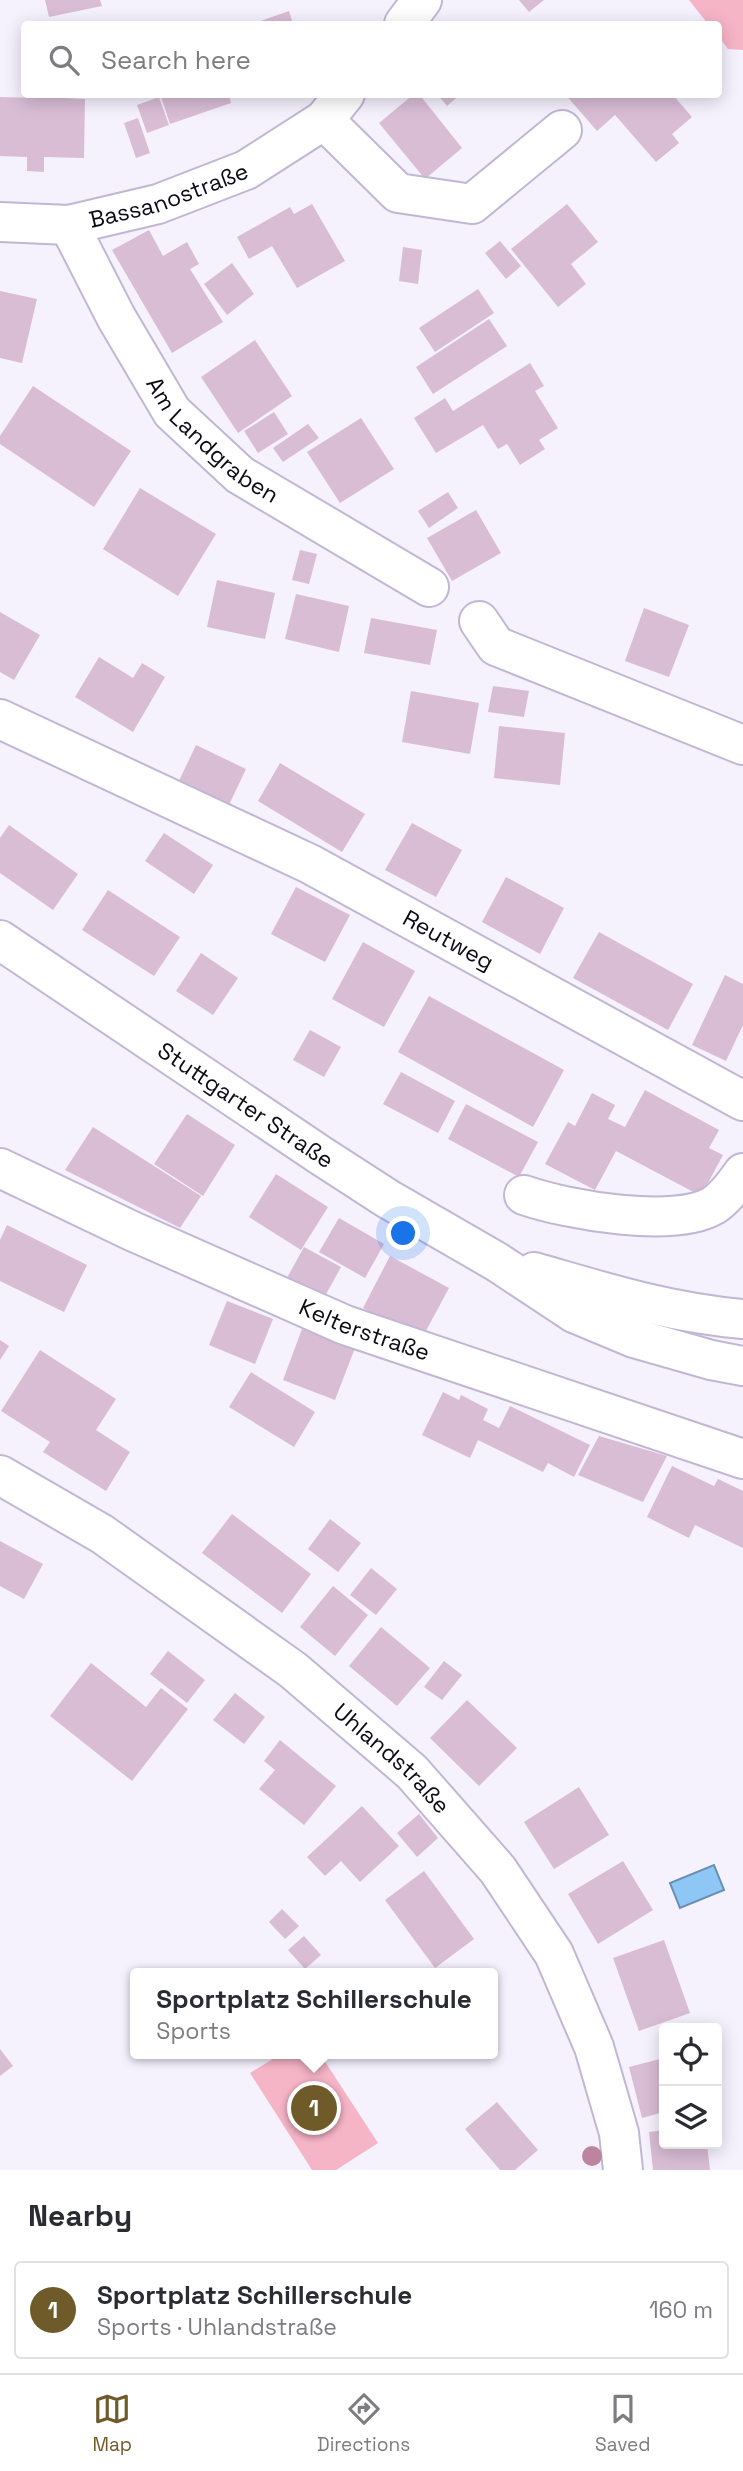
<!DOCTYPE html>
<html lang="en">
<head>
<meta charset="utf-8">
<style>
  body { margin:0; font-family:"Space Grotesk",sans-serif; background:#f7f7f7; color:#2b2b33 }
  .controls { position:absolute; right:21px; bottom:21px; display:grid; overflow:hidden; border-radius:7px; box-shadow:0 4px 18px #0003 }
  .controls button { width:63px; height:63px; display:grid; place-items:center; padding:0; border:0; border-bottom:2px solid #e1e1e2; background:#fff; color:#2b2b33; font:35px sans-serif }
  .you { position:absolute; left:404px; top:1234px; width:24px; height:24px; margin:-18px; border:5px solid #fff; border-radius:50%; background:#1a73e8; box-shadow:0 0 0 10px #1a73e833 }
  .badge { display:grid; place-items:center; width:46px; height:46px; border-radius:50%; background:#6f5a29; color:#fff; font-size:23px; font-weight:700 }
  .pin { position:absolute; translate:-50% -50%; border:4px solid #fff; box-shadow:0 2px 7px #0006 }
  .popup { position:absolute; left:130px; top:1968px; width:368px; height:91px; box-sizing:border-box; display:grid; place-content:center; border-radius:7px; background:#fff; filter:drop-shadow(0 2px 5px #0005); font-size:23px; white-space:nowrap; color:#7c7c81 }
  .popup b { font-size:26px; color:#2b2b33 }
  .popup::after { content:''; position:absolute; left:50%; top:100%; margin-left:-14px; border:14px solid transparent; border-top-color:#fff }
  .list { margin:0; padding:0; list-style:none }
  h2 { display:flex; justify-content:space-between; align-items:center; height:91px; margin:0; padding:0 28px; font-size:30px }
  h2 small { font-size:23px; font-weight:400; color:#7c7c81 }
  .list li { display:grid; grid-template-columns:46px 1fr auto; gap:21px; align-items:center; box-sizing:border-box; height:98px; margin:0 14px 14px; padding:0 14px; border:2px solid #e1e1e2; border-radius:7px }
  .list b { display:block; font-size:26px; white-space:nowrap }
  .list p { margin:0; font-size:23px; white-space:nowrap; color:#7c7c81 }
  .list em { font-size:23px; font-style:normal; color:#7c7c81 }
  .icon { flex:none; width:38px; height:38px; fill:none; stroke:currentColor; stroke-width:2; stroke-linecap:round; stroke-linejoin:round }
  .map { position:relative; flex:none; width:743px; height:2170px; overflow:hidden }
  .search { position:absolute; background:#fff; box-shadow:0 4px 18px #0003; left:21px; right:21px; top:21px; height:77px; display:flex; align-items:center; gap:18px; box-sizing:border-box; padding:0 24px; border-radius:7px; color:#7c7c81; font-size:26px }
  .sheet { height:203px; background:#fff }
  nav { display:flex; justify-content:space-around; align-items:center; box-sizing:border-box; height:98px; border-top:2px solid #e1e1e2; background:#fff; font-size:19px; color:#7c7c81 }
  nav a { display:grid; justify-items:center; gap:4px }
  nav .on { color:#6f5a29 }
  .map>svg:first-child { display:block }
  .green { fill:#f6b4c7 }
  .water { fill:#8ec6f6; stroke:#688eb2; stroke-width:2 }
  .building { fill:#d9bdd5 }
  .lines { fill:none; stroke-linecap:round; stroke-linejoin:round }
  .minor-casing { stroke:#c2b6d5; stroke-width:42 }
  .major-casing { stroke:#c2b6d5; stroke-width:42 }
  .minor { stroke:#fff; stroke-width:38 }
  .major { stroke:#fff; stroke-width:38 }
  .tree { fill:#bd84a0 }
  .labels { text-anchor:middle; stroke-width:5; stroke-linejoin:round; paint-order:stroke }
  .street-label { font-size:23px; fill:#0e0a14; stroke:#fff }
</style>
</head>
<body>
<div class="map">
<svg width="743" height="2170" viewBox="0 0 743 2170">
  <rect width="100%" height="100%" fill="#f5f1fd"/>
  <!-- green -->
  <path class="green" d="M689,0H743V50L728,49L719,37L718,24H708Z
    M281,2054H320L378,2143L336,2170H312L250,2073Z"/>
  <!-- water -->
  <path class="water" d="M714,1865L724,1890L680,1908L670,1883Z"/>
  <!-- building -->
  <path class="building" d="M45,0H100L102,6L49,17Z
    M519,0H544L529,12Z
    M289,11L293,24H252Z
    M37,94H63V98L85,99L84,158L44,157V172L27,171V157L0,156V97L37,98Z
    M160,94H229L231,103L170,124Z
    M414,94H419L462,148L425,179L379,123Z
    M437,94H461L447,106Z
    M565,94H672L692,117L672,134L679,143L656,162L615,115L597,131Z
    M159,97L169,125L147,133L137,105Z
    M138,118L150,153L136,158L124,123Z
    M312,204L345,261L297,288L272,246L249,259L237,237L290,207L294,214Z
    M567,204L598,242L571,264L586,284L558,307L511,249Z
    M149,230L163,256L187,242L199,264L190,269L223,322L172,353L112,250Z
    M500,241L521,266L506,279L485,253Z
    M403,247L422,250L418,284L399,281Z
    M232,263L254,294L227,315L204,284Z
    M478,289L494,313L435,352L419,328Z
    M0,291L37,299L22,363L0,358Z
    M489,319L507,346L433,394L416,367Z
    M255,340L292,396L238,433L201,377Z
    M530,363L544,386L535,391L558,428L539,440L545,449L520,465L507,444L498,449L483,425L436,453L414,418L445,398L453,411Z
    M33,386L131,451L94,507L0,444V436Z
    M274,412L288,434L258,453L244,431Z
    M361,418L394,469L340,503L307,452Z
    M308,424L319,438L283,462L273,448Z
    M140,488L216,534L178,596L103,549Z
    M448,492L458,508L429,528L418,511Z
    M476,510L501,553L452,581L427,538Z
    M300,550L317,554L309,584L292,580Z
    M217,580L275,593L265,639L207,627Z
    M296,594L349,606L339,652L285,639Z
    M644,608L689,625L669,677L625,661Z
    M0,612L40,635L14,680L0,672Z
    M371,618L437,630L430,665L364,653Z
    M99,657L133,678L142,663L165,677L133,732L75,697Z
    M493,686L529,691L524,717L488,712Z
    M411,691L479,703L470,754L402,742Z
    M499,726L565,733L560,785L494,778Z
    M196,745L246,769L228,807L178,783Z
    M280,763L365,814L342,852L258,801Z
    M412,823L462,850L436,897L385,870Z
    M9,825L78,874L53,910L0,873V838Z
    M164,833L213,865L194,894L145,861Z
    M506,877L564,908L540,954L482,922Z
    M296,887L350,915L325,962L271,934Z
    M108,890L180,937L154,976L82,930Z
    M599,932L693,984L668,1030L573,978Z
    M363,942L415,971L384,1027L332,999Z
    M201,953L238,978L213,1015L176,991Z
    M725,975L743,984V1025L726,1061L692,1045Z
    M429,996L564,1070L533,1127L398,1052Z
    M310,1030L341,1047L324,1077L293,1060Z
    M401,1072L455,1101L438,1133L383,1104Z
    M645,1090L719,1130L709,1148L723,1155L701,1196L616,1151L595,1190L545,1164L568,1122L575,1126L592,1093L615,1105L608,1119L625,1127Z
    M466,1104L538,1142L519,1177L448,1139Z
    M187,1114L235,1145L203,1196L154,1164Z
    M93,1127L201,1196L180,1228L65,1170Z
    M276,1174L328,1207L301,1250L249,1217Z
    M339,1218L384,1244L365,1278L319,1252Z
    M7,1225L87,1265L64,1312L0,1281V1240Z
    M304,1247L341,1267L319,1307L282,1287Z
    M390,1256L449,1288L421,1340L363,1308Z
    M227,1301L273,1319L255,1364L209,1345Z
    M302,1329L355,1348L335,1400L283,1380Z
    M0,1340L9,1346L0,1360Z
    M40,1350L116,1399L96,1430L130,1452L106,1491L43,1452L50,1442L1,1411Z
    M251,1372L315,1412L294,1447L229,1407Z
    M443,1392L459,1400L461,1395L488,1409L483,1420L499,1428L510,1406L590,1445L574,1477L548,1463L543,1472L478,1440L470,1458L422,1435Z
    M599,1436L667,1456L643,1502L578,1475Z
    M672,1466L714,1486L718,1479L743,1491V1548L695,1525L689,1538L647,1517Z
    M232,1514L311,1574L282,1613L202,1553Z
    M330,1519L361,1543L338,1572L308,1549Z
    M0,1541L43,1564L24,1599L0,1586Z
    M371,1568L397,1589L376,1615L350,1595Z
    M333,1586L368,1615L335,1656L300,1627Z
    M381,1627L430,1668L397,1706L349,1666Z
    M168,1651L205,1680L187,1703L150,1674Z
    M444,1661L462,1675L442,1700L424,1687Z
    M91,1663L146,1707L161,1688L188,1709L132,1781L50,1716Z
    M235,1693L265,1717L244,1744L213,1720Z
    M467,1700L517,1748L479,1786L430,1738Z
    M280,1740L336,1786L304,1825L259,1789L275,1770L264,1761Z
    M579,1787L609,1835L554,1869L524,1822Z
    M362,1806L399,1846L360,1882L341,1861L325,1876L307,1857Z
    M419,1814L438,1838L417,1857L397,1833Z
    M623,1861L653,1910L598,1944L568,1894Z
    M424,1871L474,1939L435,1968L385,1900Z
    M282,1909L299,1926L285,1939L269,1922Z
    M304,1936L321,1955L305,1969L288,1950Z
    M664,1940L690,2013L639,2031L613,1958Z
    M0,2049L13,2066L0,2076Z
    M664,2058V2112L642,2118L629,2067Z
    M497,2102L538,2150L515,2170H500L465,2129Z
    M664,2130V2144H707L710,2170H653L649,2132Z"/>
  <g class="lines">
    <!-- minor casing -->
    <g class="minor-casing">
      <g id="minor">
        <path d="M404,24L422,0"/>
        <path d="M324,120L398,193L472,204L562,130"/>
        <path id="s1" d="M0,222L69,225L158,204L246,170L324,120L345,94"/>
        <path id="s2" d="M69,225L116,317L172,412L240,475L429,587"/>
        <path d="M479,621L496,646L743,745"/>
        <path id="s3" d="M0,719L310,864L743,1101"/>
        <path id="s4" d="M0,1168L132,1231L345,1325L743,1459"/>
        <path d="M524,1195C566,1210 676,1229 714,1205C725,1198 736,1183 743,1173"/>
        <path id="s5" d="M0,1475L102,1534L293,1670L412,1772L498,1870L554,1954L594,2047L619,2133L623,2170"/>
      </g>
    </g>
    <!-- major casing -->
    <g class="major-casing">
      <g id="major">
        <path id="s6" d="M0,940L320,1155L388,1199L497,1262L574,1313L634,1338L711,1360L743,1366"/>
        <path d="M534,1272C604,1292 669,1313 743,1319"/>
      </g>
    </g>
    <!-- minor -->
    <use href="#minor" class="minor"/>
    <!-- major -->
    <use href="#major" class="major"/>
  </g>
  <!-- trees -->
  <circle class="tree" cx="592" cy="2156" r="10"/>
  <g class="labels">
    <!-- street labels -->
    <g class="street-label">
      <text dy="8" stroke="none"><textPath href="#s1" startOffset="173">Bassanostraße</textPath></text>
      <text dy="8" stroke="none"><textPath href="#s2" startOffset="262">Am Landgraben</textPath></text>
      <text dy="8" stroke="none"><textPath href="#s3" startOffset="500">Reutweg</textPath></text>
      <text dy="8" stroke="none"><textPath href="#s6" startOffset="296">Stuttgarter Straße</textPath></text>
      <text dy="8" stroke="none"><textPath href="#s4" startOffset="399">Kelterstraße</textPath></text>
      <text dy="8" stroke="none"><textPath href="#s5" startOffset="485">Uhlandstraße</textPath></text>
    </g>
  </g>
</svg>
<div class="controls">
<button><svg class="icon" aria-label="locate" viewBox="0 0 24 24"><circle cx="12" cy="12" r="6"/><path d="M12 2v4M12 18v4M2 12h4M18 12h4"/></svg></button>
<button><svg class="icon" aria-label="layers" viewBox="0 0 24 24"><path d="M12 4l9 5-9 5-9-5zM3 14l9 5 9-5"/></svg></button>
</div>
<div class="you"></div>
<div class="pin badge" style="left:314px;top:2108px">1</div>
<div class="popup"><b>Sportplatz Schillerschule</b>Sports</div>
<div class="search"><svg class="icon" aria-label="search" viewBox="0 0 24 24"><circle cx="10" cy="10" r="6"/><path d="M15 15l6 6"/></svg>Search here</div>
</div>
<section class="sheet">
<h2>Nearby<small></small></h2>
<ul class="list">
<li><span class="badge">1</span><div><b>Sportplatz Schillerschule</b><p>Sports · Uhlandstraße</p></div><em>160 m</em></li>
</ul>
</section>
<nav>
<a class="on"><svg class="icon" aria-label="map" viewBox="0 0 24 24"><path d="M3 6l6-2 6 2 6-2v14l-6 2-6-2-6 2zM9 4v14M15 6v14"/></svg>Map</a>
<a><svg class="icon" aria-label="directions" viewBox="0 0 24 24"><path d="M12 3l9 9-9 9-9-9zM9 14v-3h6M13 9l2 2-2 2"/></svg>Directions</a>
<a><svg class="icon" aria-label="saved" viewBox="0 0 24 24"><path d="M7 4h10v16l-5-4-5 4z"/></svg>Saved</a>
</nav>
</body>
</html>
